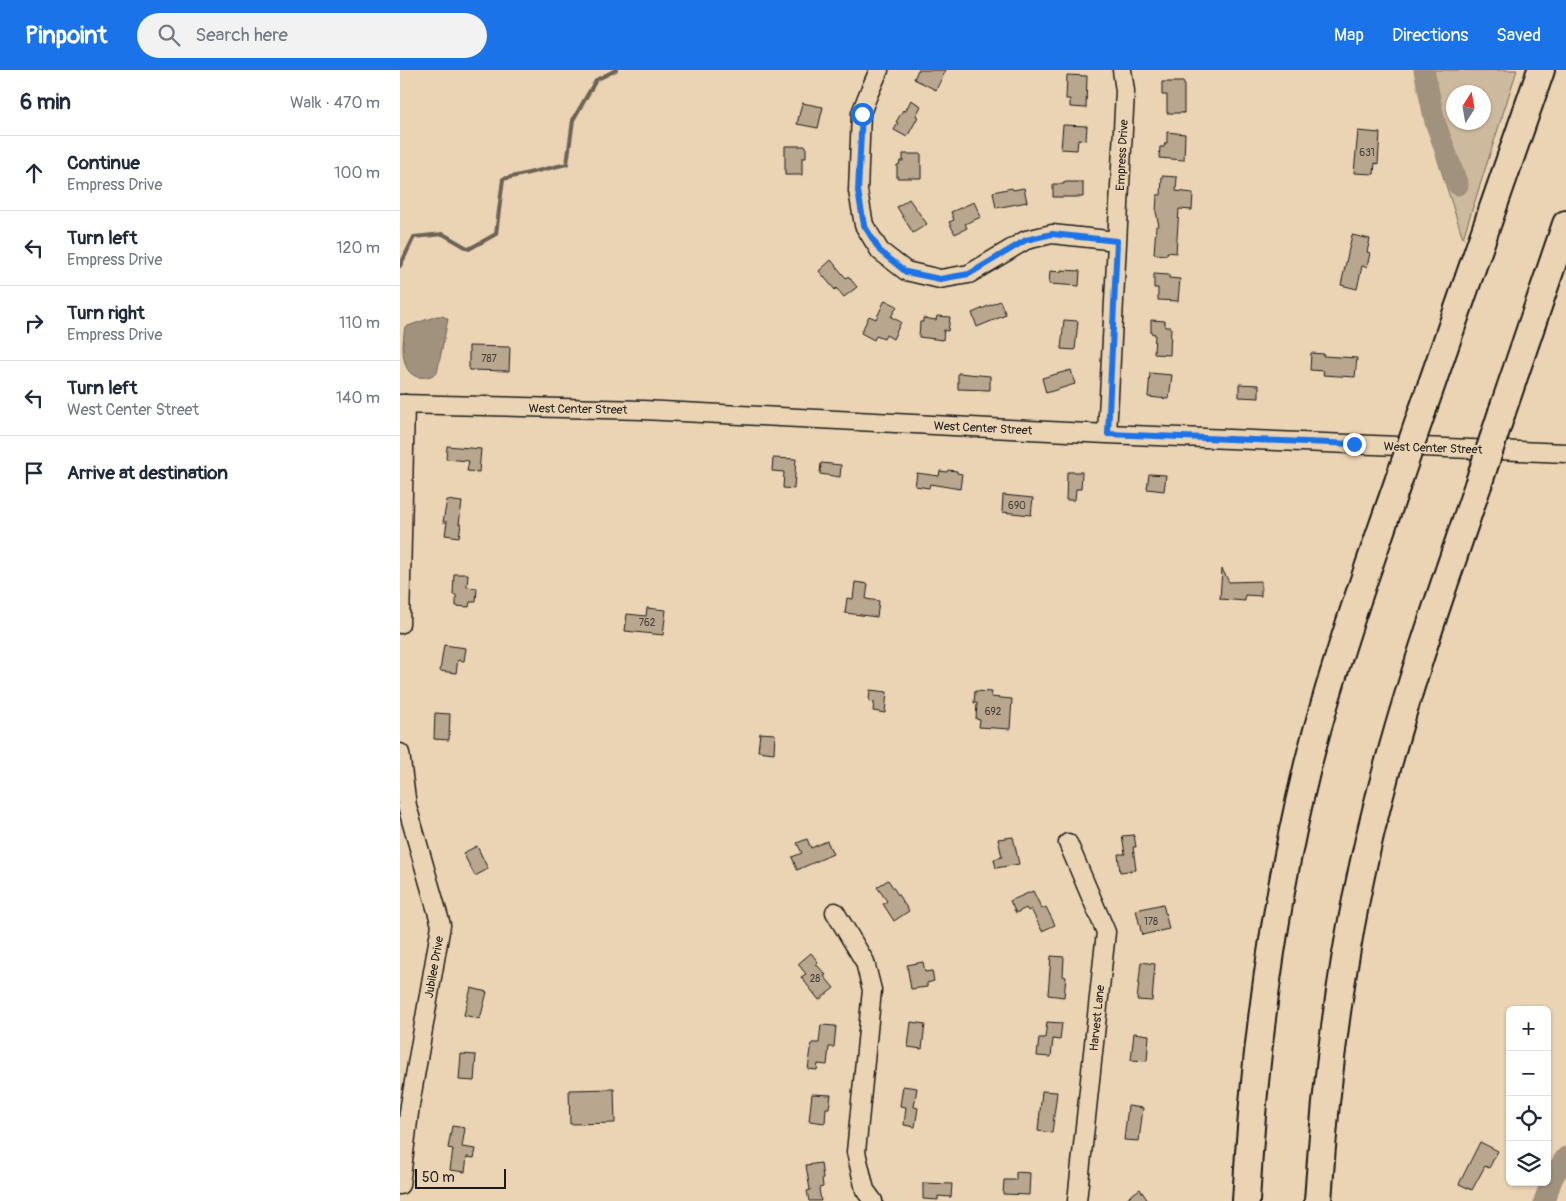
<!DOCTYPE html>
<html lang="en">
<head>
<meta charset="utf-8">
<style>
  body { margin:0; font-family:Pangolin,sans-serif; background:#f2f2f3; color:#1f2937 }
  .controls { position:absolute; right:15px; bottom:15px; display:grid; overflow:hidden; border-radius:8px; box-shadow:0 1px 4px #0004 }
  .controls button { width:45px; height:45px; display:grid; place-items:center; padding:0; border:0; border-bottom:1px solid #e0e1e3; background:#fff; color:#1f2937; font:25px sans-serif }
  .compass { position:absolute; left:1046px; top:15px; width:45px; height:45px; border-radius:50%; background:#fff; box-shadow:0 1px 4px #0004; rotate:11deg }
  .scale { position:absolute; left:15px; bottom:12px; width:91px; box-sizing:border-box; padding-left:5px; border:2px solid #1c1c1c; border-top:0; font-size:14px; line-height:18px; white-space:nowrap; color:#1c1c1c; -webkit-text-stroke:4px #ebd4b3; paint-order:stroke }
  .stop { position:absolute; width:15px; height:15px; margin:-11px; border:4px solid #1a73e8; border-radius:50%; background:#fff }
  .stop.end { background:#1a73e8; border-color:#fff; box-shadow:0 1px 5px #0008 }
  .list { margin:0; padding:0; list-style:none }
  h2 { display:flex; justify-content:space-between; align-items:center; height:65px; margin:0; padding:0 20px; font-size:21px }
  h2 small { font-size:16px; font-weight:400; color:#747a83 }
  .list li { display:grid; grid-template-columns:32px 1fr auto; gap:15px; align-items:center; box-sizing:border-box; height:75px; padding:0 20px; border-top:1px solid #e0e1e3 }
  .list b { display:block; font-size:19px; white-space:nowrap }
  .list p { margin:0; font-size:16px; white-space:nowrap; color:#747a83 }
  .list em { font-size:16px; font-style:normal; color:#747a83 }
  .icon { flex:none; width:28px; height:28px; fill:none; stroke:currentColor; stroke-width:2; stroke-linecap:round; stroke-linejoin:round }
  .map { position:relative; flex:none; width:1166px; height:1131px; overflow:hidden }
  header { display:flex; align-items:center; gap:30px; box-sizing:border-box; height:70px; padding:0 25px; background:#1a73e8; color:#fff }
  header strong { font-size:24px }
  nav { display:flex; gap:28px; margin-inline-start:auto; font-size:18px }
  .search { width:350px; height:45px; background:#f2f2f3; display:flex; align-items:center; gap:12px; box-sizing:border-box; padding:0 18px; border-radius:28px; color:#747a83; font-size:19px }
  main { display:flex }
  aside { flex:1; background:#fff }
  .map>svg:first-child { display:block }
  .green { fill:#cdb99d; stroke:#746a5c; fill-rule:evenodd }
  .water { fill:#a1927e; stroke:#6c6357 }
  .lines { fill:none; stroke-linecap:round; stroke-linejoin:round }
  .stream { stroke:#6c6357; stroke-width:4 }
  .river { stroke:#a1927e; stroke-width:21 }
  .building { fill:#b8a68e; stroke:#1c1c1c }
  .minor-casing { stroke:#1c1c1c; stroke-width:21 }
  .highway-casing { stroke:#1c1c1c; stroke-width:30 }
  .minor { stroke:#ebd4b3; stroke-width:18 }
  .highway { stroke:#ebd4b3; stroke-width:26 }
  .highway-bridge-casing { stroke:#1c1c1c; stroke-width:30; stroke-linecap:butt }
  .highway-bridge { stroke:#ebd4b3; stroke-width:26 }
  .route { stroke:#1a73e8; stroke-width:6 }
  .labels { text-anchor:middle; stroke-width:4; stroke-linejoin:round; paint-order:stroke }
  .number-label { font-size:10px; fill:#433e38 }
  .street-label { font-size:12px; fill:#1c1c1c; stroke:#ebd4b3 }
</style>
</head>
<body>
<header>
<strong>Pinpoint</strong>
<div class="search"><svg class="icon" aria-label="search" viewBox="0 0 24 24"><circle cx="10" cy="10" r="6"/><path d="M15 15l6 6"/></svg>Search here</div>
<nav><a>Map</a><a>Directions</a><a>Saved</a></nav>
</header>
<main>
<aside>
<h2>6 min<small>Walk · 470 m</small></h2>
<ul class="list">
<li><svg class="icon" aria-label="ahead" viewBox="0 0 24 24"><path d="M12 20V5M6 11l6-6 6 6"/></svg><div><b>Continue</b><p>Empress Drive</p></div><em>100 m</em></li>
<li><svg class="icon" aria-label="left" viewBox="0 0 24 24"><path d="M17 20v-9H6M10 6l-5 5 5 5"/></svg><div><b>Turn left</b><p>Empress Drive</p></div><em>120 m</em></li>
<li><svg class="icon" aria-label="right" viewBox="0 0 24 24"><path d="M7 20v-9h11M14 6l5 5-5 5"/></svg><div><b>Turn right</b><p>Empress Drive</p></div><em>110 m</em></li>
<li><svg class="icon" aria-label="left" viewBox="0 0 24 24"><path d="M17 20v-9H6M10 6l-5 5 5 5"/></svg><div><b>Turn left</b><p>West Center Street</p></div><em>140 m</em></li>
<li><svg class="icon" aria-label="arrive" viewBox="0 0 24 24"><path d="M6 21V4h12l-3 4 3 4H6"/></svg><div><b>Arrive at destination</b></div></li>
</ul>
</aside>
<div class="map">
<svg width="1166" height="1131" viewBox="0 0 1166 1131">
  <rect width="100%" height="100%" fill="#ebd4b3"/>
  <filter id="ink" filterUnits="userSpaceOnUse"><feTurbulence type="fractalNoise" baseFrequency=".02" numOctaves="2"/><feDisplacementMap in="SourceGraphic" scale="10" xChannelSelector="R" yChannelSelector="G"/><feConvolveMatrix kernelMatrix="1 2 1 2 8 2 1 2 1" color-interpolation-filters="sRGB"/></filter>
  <g filter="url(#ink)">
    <!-- green -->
    <path class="green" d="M1025,0H1117L1063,168L1031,69ZM1054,22H1084V52H1054Z"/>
    <!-- water -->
    <path class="water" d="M37,246H43L48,249L37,303C30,307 25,308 18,307C0,303 2,273 5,257Z"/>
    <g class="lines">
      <!-- stream -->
      <path class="stream" d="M1025,5L1031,0
        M0,196L14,167L43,164L69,179L96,164L103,109L167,94L173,50L196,10L216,0"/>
      <!-- river -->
      <path class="river" d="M1024,0L1035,52L1058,115
        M1144,1131L1153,1107L1166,1087"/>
    </g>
    <!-- building -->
    <path class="building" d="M518,0H546L536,20L514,9Z
      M667,5L687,6L686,38L670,37V29H666Z
      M762,12H784V43H767V25H762Z
      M511,30L521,36L516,46L518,47L507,67L494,60L498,53L496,52L503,40L505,42Z
      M402,33L423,37L418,58L397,54Z
      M663,55L687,56L686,70L678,69L677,80L661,79Z
      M958,61L980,63L978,94L975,93L974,104L954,103Z
      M767,62L785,64L784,90L759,88L760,77H764L765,73H767Z
      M385,76H406V88H402V105H385Z
      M503,84H521V108H497V95H499L500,91H503Z
      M762,106L777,107L776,121L793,123L792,140L779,139L776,183L767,182V185L754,184L756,156H759L756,142L757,125H761Z
      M664,112H683V127H653V114H664Z
      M612,118L613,120L624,118L627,132L596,138L593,122Z
      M509,129L527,154L513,163L497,137Z
      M574,132L581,147L565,154L567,158L555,164L549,152L554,150L551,142Z
      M952,165L970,169L967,182L970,183L967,197L962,196L957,219L941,215Z
      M431,190L446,208L448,206L457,217L444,227L436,218L435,220L419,201Z
      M661,200L680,201L679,216L649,214L650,201L661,202Z
      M754,204L769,205V208L780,209L778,231L758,230V218H754Z
      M485,230L497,236L491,247L501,252L493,269L486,265L484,269L476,266L474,270L461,263L469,246L476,249Z
      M600,231L606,245L577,257L572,243Z
      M537,246L550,247L548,261L544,260L543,270L519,267L520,252H523V248L536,250Z
      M664,250L678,251L675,280L661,279Z
      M751,250L765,251V257H771L770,285L754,284L755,264L751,263Z
      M69,276L110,277L109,301L69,300Z
      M911,283L924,284L923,286L957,288L955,307L923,305L924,301L910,300Z
      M671,300L675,314L646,323L642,308Z
      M558,303L590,306V320L558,319Z
      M750,303L772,305L769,329L748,327Z
      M839,314L859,315V328L839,327Z
      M47,376L81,379L79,402L67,401L69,391L46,389Z
      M373,388L396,389L394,419L383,418L384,402L372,401Z
      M421,393L441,395L440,407L420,404Z
      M548,400L557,401V403L562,404L560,419L530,414L529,418L515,416L517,403L539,406L540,401L547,402Z
      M667,402H682L681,419H676L675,430H666Z
      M749,404L766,405L764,421L747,419Z
      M603,425L633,428L631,445L602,442Z
      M47,430L62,432L59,454H61L59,467L45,465L47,452H43Z
      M822,499L829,512L861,511V526L845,525V531L820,529Z
      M54,504H68L67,517L77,518L76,532H70L69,537L56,536V525H53Z
      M455,512L468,514L466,529L479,531L477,547L445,543L447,528L453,529Z
      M247,538L266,540L263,565L225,561L227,544L246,546Z
      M44,575L66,578L64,591L58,590L56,603L40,601Z
      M470,620L487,622L485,643L473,641L474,632L469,631Z
      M575,621L592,622L591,627L612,629L610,659L579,657L580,650L576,649L577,633H574Z
      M35,643L50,644L49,670L34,669Z
      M360,663L375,664L374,683L358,681Z
      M734,765L736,777H733L736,800L720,802L718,784H725L722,766Z
      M613,767L619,794L596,798L594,789L602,787L598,769Z
      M407,769L411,778L427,771L433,784L397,800L392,787L402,783L397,773Z
      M77,776L88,799L75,806L63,783Z
      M488,810L509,841L494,851L483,834L487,831L477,817Z
      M633,821L642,839L646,837L655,855L642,861L631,839L628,841L626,838L616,843L610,831Z
      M763,834L769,859L742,865L736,840Z
      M411,883L418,892L416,894L426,905L424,906L434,918L419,930L401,907L406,904L398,894Z
      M651,886L664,887L663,906L666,907L664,927L648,925Z
      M523,892L525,902L532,901L534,911L527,913V917L511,919L507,895Z
      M741,892L755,894L752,931L737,930Z
      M71,918L87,922L80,949L64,945Z
      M511,952L525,954L522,979L508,977Z
      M647,952L662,953L660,970L653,969L651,987L637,986L639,968H645Z
      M421,955L436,956L434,977H429L427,995L418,994L417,1000L408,999L412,973H419Z
      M734,963L749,965L747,991L731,990Z
      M61,984L76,985L74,1011L59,1010Z
      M503,1016L517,1018L514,1037L518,1038L515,1057L504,1055L506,1037L500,1036Z
      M214,1019L215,1053L170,1054L169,1020Z
      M642,1021L657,1022L652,1063L638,1061Z
      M412,1024L431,1025L429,1038H426L425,1053L409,1051Z
      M728,1036L743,1038L739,1071L724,1070Z
      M52,1056L65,1058L62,1077L76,1079L74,1088L67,1087L65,1102L50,1100L53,1079L48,1078Z
      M1080,1072L1098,1081L1089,1098L1085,1096L1072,1120L1059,1114Z
      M421,1093L423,1108H422L423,1117L419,1118L421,1131H409L407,1121L410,1120L406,1095Z
      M616,1102L630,1103L629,1125L603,1124L604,1110H616Z
      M523,1113L552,1114L551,1127L538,1126V1130L523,1129Z
      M740,1119L748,1131H723Z"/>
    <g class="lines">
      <!-- minor casing -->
      <g class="minor-casing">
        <path id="minor" d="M479,0L468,25L461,43L458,121L464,155L480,181L506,201L540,209L569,204L626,170L652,164L717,171
          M0,334L243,340L707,364L1166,383
          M707,364L725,21L722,0
          M0,554L5,334
          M0,683L7,736L41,855L10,1035L0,1115
          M668,773L706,862L677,1131
          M435,842L465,892L472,920L456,1082L465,1120L473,1131"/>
      </g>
      <!-- highway casing -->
      <g class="highway-casing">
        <path id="highway" d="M1022,342L1141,0
          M1102,342L1166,154
          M846,1131C854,983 873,837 908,694C933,597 966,503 999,409
          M918,1131C927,988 947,845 985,706C1011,608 1045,512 1078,415"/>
      </g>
      <!-- minor -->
      <use href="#minor" class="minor"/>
      <!-- highway -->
      <use href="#highway" class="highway"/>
      <!-- highway-bridge casing -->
      <g class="highway-bridge-casing">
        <path id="highway-bridge" d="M999,409L1022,342
          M1078,415L1102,342"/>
      </g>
      <!-- highway-bridge -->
      <use href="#highway-bridge" class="highway-bridge"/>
    </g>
  </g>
  <g class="lines" filter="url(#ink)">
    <!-- route -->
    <path class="route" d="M462,44L458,121L464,155L480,181L506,202L540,209L569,204L626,170L652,164L717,171L708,364L954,374"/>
  </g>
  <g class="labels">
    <!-- number labels -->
    <g class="number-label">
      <text x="967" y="86">631</text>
      <text x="89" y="292">787</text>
      <text x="617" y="439">690</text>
      <text x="247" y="556">762</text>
      <text x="593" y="645">692</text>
      <text x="751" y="855">178</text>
      <text x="415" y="912">28</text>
    </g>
    <!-- street labels -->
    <g class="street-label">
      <text transform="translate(722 85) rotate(-87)" y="4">Empress Drive</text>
      <text transform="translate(178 339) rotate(1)" y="4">West Center Street</text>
      <text transform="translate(583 358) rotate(3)" y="4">West Center Street</text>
      <text transform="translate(1033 378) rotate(2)" y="4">West Center Street</text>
      <text transform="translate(34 897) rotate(-80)" y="4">Jubilee Drive</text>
      <text transform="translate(697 948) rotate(-84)" y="4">Harvest Lane</text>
    </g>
  </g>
</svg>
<div class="controls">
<button>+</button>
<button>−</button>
<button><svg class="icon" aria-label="locate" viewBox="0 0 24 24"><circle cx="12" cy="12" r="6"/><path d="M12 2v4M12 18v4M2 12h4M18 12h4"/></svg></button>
<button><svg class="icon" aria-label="layers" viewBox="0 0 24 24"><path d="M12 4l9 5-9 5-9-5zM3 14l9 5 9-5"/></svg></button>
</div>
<svg class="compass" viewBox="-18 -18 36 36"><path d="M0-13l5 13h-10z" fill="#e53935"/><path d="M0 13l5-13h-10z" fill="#747a83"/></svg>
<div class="scale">50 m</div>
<div class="stop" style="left:462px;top:44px"></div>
<div class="stop end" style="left:954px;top:374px"></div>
</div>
</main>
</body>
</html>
